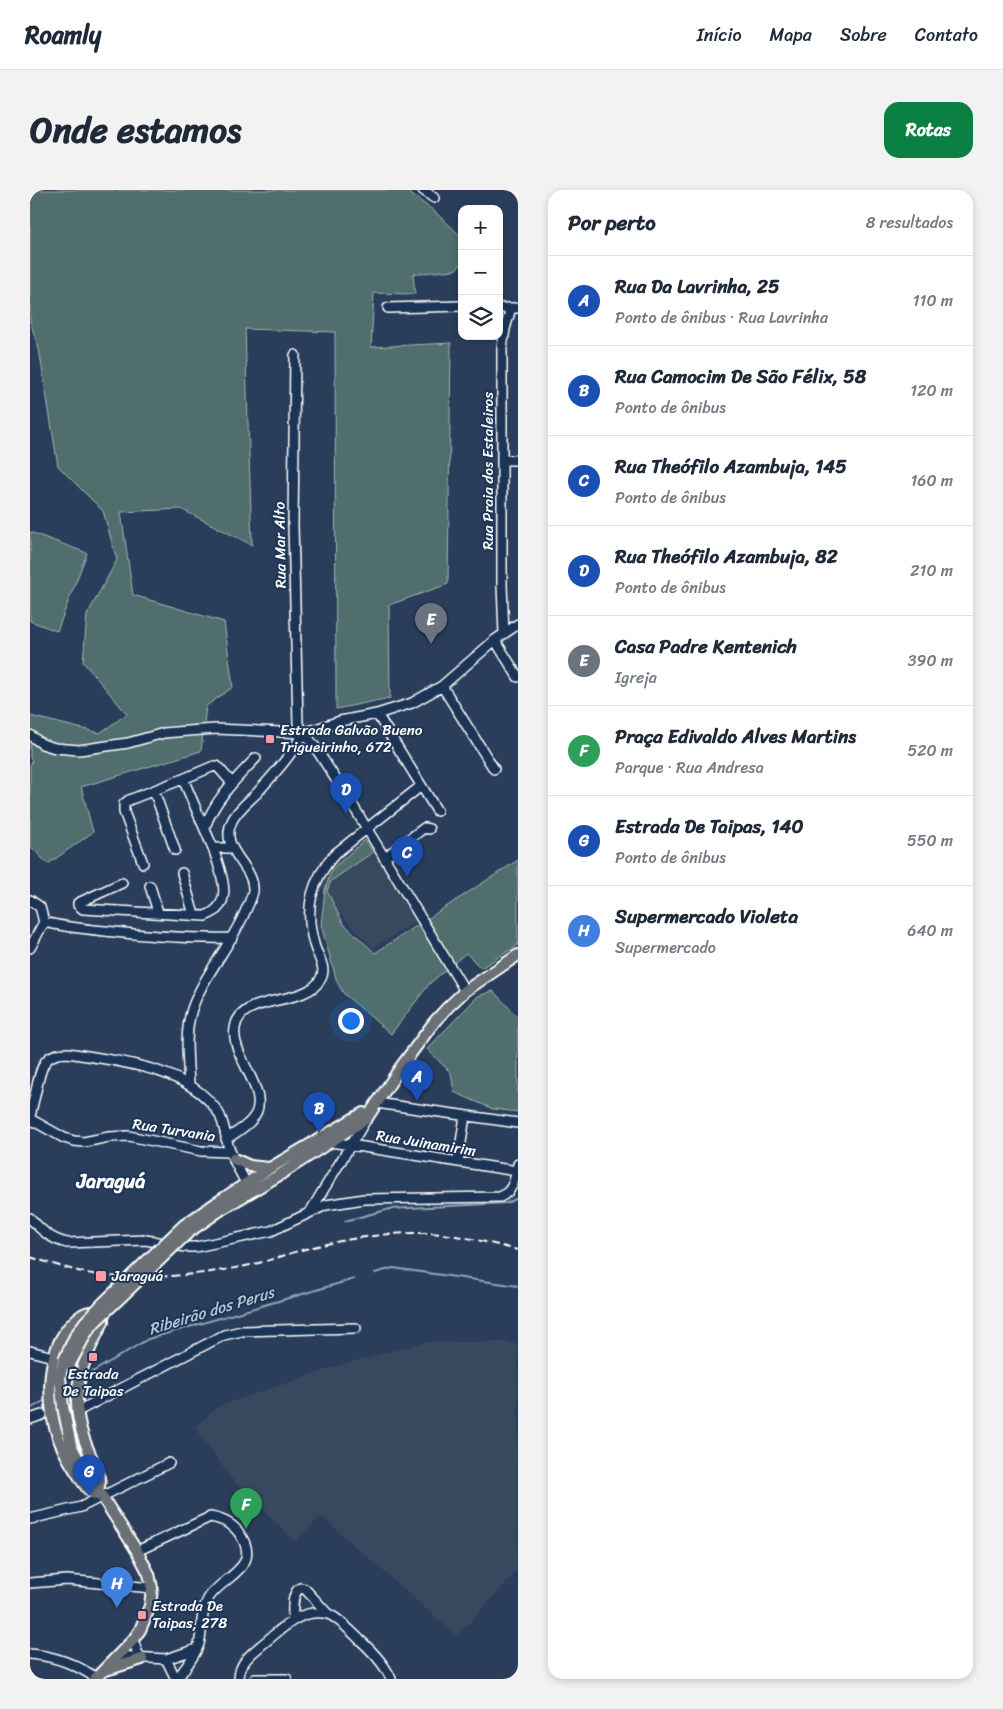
<!DOCTYPE html>
<html lang="pt">
<head>
<meta charset="utf-8">
<style>
  body { margin:0; font-family:Sriracha,sans-serif; background:#f2f2f3; color:#1f2937 }
  .controls { position:absolute; right:15px; top:15px; display:grid; overflow:hidden; border-radius:10px; box-shadow:0 2px 8px #0003 }
  .controls button { width:45px; height:45px; display:grid; place-items:center; padding:0; border:0; border-bottom:1px solid #e0e1e3; background:#fff; color:#1f2937; font:25px sans-serif }
  .you { position:absolute; left:320px; top:830px; width:18px; height:18px; margin:-12px; border:4px solid #fff; border-radius:50%; background:#1a73e8; box-shadow:0 0 0 8px #1a73e833 }
  .badge { display:grid; place-items:center; width:32px; height:32px; border-radius:50%; background:#0b8043; color:#fff; font-size:16px; font-weight:700 }
  .pin { position:absolute; translate:-50% -41px; filter:drop-shadow(0 1px 2px #0008) }
  .pin::after { content:''; position:absolute; top:26px; width:18px; height:15px; background:inherit; clip-path:polygon(0 0,100% 0,50% 100%) }
  .list { margin:0; padding:0; list-style:none }
  h2 { display:flex; justify-content:space-between; align-items:center; height:65px; margin:0; padding:0 20px; font-size:21px }
  h2 small { font-size:16px; font-weight:400; color:#747a83 }
  .list li { display:grid; grid-template-columns:32px 1fr auto; gap:15px; align-items:center; box-sizing:border-box; height:90px; padding:0 20px; border-top:1px solid #e0e1e3 }
  .list b { display:block; font-size:19px; white-space:nowrap }
  .list p { margin:0; font-size:16px; white-space:nowrap; color:#747a83 }
  .list em { font-size:16px; font-style:normal; color:#747a83 }
  .icon { flex:none; width:28px; height:28px; fill:none; stroke:currentColor; stroke-width:2; stroke-linecap:round; stroke-linejoin:round }
  .map { position:relative; flex:none; width:488px; height:1489px; overflow:hidden; border-radius:15px }
  header { display:flex; align-items:center; gap:30px; box-sizing:border-box; height:70px; padding:0 25px; background:#fff; border-bottom:1px solid #e0e1e3 }
  header strong { font-size:24px }
  nav { display:flex; gap:28px; margin-inline-start:auto; font-size:18px }
  .intro { display:flex; align-items:center; justify-content:space-between; box-sizing:border-box; height:120px; padding:0 30px }
  h1 { margin:0; font-size:35px }
  .button { padding:12px 22px; border-radius:15px; background:#0b8043; color:#fff; font-size:18px; font-weight:700 }
  main { display:flex; gap:30px; padding:0 30px }
  aside { flex:1; background:#fff; border-radius:15px; box-shadow:0 2px 8px #0003 }
  .map>svg:first-child { display:block }
  .built { fill:#39495f }
  .green { fill:#4f6e6d; stroke:#a7b6b6 }
  .lines { fill:none; stroke-linecap:round; stroke-linejoin:round }
  .stream { stroke:#8ea6b9; stroke-width:2 }
  .minor-casing { stroke:#fff; stroke-width:12 }
  .major-casing { stroke:#fff; stroke-width:14 }
  .minor { stroke:#1d3557; stroke-width:9 }
  .major { stroke:#6b7074; stroke-width:10 }
  .rail { stroke:#fff; stroke-width:2; stroke-dasharray:8 4; stroke-linecap:butt }
  .major-bridge-casing { stroke:#fff; stroke-width:14; stroke-linecap:butt }
  .major-bridge { stroke:#6b7074; stroke-width:10 }
  .poi-dot { fill:#ff9aa2; stroke:#1d3557; stroke-width:2 }
  .labels { text-anchor:middle; stroke-width:4; stroke-linejoin:round; paint-order:stroke }
  .street-label { font-size:15px; fill:#fff; stroke:#1d3557 }
  .poi-label { font-size:15px; fill:#fff; stroke:#1d3557; text-anchor:start }
  .water-label { font-size:16px; font-style:italic; fill:#b3c4d0; stroke:#1d3557 }
  .district-label { font-size:20px; font-weight:bold; fill:#fff; stroke:#1d3557 }
</style>
</head>
<body>
<header>
<strong>Roamly</strong>
<nav><a>Início</a><a>Mapa</a><a>Sobre</a><a>Contato</a></nav>
</header>
<div class="intro"><h1>Onde estamos</h1><a class="button">Rotas</a></div>
<main>
<div class="map">
<svg width="488" height="1489" viewBox="0 0 488 1489">
  <rect width="100%" height="100%" fill="#2a3e5b"/>
  <filter id="ink" filterUnits="userSpaceOnUse"><feTurbulence type="fractalNoise" baseFrequency=".02" numOctaves="2"/><feDisplacementMap in="SourceGraphic" scale="10" xChannelSelector="R" yChannelSelector="G"/><feConvolveMatrix kernelMatrix="1 2 1 2 8 2 1 2 1" color-interpolation-filters="sRGB"/></filter>
  <g filter="url(#ink)">
    <!-- built -->
    <path class="built" d="M336,646L387,731L343,758L316,730L291,697L303,674Z
      M396,1152H477L488,1155V1380L427,1446L291,1326L265,1351L200,1287L165,1237L189,1216L308,1176Z"/>
    <!-- green -->
    <path class="green" d="M0,0H375L404,21L432,47V74L425,80L383,84L385,104L344,103L341,157L421,153L418,394L359,415L360,508L306,519L305,142L215,139L222,355L151,319L91,322L103,405L194,432L203,497L176,516L171,561L51,597L63,642L18,674L0,656V576L2,571L0,568V526L70,543L97,524L53,472L57,425L87,370L73,321L28,276L9,159L0,131Z
      M0,342L57,363L27,441L0,431Z
      M335,650L343,662L301,691L297,701L313,733L345,763L488,670V755L451,778L436,763L400,793L361,844L314,804L307,792L291,735L295,700L302,679Z
      M463,801L488,827V922L463,919L424,902L421,883L397,859L448,806Z"/>
    <g class="lines">
      <!-- stream -->
      <path class="stream" d="M315,1031L360,1019L477,1013L488,1008
        M345,1083L363,1078L488,1096
        M54,1187L118,1149L324,1089
        M34,1199L45,1192
        M0,1219L17,1209"/>
      <!-- minor casing -->
      <g class="minor-casing">
        <path id="minor" d="M393,0L404,8
          M358,118L432,116
          M469,118H488
          M265,165L263,335L268,534L285,557L325,619L435,801
          M472,270H488
          M474,444L472,395V158L475,139L481,118
          M465,450L488,487
          M412,496L464,579
          M347,524L407,621
          M0,545L12,554L25,558L49,560L98,553L134,543L158,541L186,539L273,543L310,531L347,524L382,513L412,496L465,450L488,434
          M153,589L184,576H187L202,593
          M124,601L145,660
          M175,637C185,609 206,589 226,568
          M354,668L394,638L399,639
          M113,673L94,622V614L99,610L153,589L183,658H201
          M152,683L164,725
          M92,693L48,713V715L53,719L175,726C207,715 190,681 183,658
          M120,696L128,722
          M0,710L10,717L14,732
          M14,732C34,737 54,739 75,741C118,746 159,749 202,748
          M0,758L14,732
          M159,895C158,870 154,843 162,819C173,786 201,755 215,722C218,715 222,708 223,701C225,675 188,660 202,631C207,620 219,611 227,603C243,585 262,565 273,543
          M346,913L488,933
          M0,927C2,916 5,906 7,896C12,875 14,863 38,863C87,871 158,877 188,922C195,933 195,947 199,958C203,970 210,982 216,993
          M0,929L34,948L44,951L54,952L79,947L99,946L171,961L200,962
          M196,949C205,943 217,937 223,928C243,903 200,867 205,838C210,803 274,817 290,790C298,778 287,766 284,754C274,718 281,690 306,663L391,596
          M301,952L487,981
          M428,972L435,926
          M280,1022L337,928
          M0,1028C11,1040 20,1049 37,1053L116,1050L155,1057H166L241,1041L296,1015L334,1009L470,1007C484,1001 485,988 488,974
          M0,1161L23,1167
          M48,1221L194,1145L212,1141L326,1138
          M0,1229L12,1225
          M0,1329L51,1317L139,1273
          M107,1361L180,1327C193,1329 204,1334 211,1346C232,1379 190,1387 178,1409C170,1423 173,1439 169,1454C165,1467 155,1478 147,1489
          M0,1393L37,1390L122,1398
          M263,1430C263,1420 261,1404 270,1398L275,1399L298,1424
          M103,1450L108,1464L112,1469
          M0,1464C25,1466 46,1474 66,1488
          M87,1466L136,1469L167,1459
          M136,1469L146,1489
          M209,1489C209,1472 222,1463 234,1453C252,1439 271,1417 298,1424C307,1427 323,1443 330,1450C342,1461 355,1474 361,1489
          M225,1489H257"/>
      </g>
      <!-- major casing -->
      <g class="major-casing">
        <path id="major" d="M204,969L220,976L239,978
          M186,1013L240,978L333,923
          M192,1019L251,984L337,928L370,878L405,831L418,817L435,801L488,765
          M34,1170L30,1187L33,1217L41,1255L51,1274L107,1361L119,1384L122,1398L120,1416L110,1440L103,1450L65,1489
          M68,1301L70,1291L69,1285C64,1272 57,1259 53,1246C38,1202 53,1170 73,1132V1128C66,1121 60,1120 52,1125C21,1146 17,1189 22,1223C25,1245 35,1265 47,1283C53,1293 59,1304 71,1306
          M76,1480L112,1469"/>
      </g>
      <!-- minor -->
      <use href="#minor" class="minor"/>
      <!-- major -->
      <use href="#major" class="major"/>
      <!-- rail -->
      <path class="rail" d="M0,1067C23,1074 53,1084 77,1086C124,1089 175,1085 220,1075C239,1071 257,1064 275,1059C311,1050 350,1043 387,1043C421,1042 455,1052 488,1060"/>
      <!-- major-bridge casing -->
      <g class="major-bridge-casing">
        <path id="major-bridge" d="M34,1170L45,1146L55,1132L73,1113L154,1035L186,1013
          M40,1174L57,1142L65,1132L159,1042L192,1019"/>
      </g>
      <!-- major-bridge -->
      <use href="#major-bridge" class="major-bridge"/>
    </g>
  </g>
  <!-- markers -->
  <g class="poi-dot">
    <rect x="235" y="544" width="10" height="10" rx="2.5"/>
    <rect x="65" y="1080" width="12" height="12" rx="2.5"/>
    <rect x="58" y="1162" width="10" height="10" rx="2.5"/>
    <rect x="107" y="1420" width="10" height="10" rx="2.5"/>
  </g>
  <g class="labels">
    <!-- street labels -->
    <g class="street-label">
      <text transform="translate(458 281) rotate(-90)" y="5">Rua Praia dos Estaleiros</text>
      <text transform="translate(250 355) rotate(-91)" y="5">Rua Mar Alto</text>
      <text transform="translate(144 940) rotate(9)" y="5">Rua Turvania</text>
      <text transform="translate(396 953) rotate(9)" y="5">Rua Juinamirim</text>
    </g>
    <!-- poi labels -->
    <g class="poi-label">
      <text x="250" y="545">Estrada Galvão Bueno<tspan x="250" dy="17">Trigueirinho, 672</tspan></text>
      <text x="82" y="1091">Jaraguá</text>
      <text x="63" y="1189" text-anchor="middle">Estrada<tspan x="63" dy="17">De Taipas</tspan></text>
      <text x="122" y="1421">Estrada De<tspan x="122" dy="17">Taipas, 278</tspan></text>
    </g>
    <!-- water labels -->
    <g class="water-label">
      <text transform="translate(181 1120) rotate(-17)" y="6">Ribeirão dos Perus</text>
    </g>
    <!-- district labels -->
    <g class="district-label">
      <text x="81" y="998">Jaraguá</text>
    </g>
  </g>
</svg>
<div class="controls">
<button>+</button>
<button>−</button>
<button><svg class="icon" aria-label="layers" viewBox="0 0 24 24"><path d="M12 4l9 5-9 5-9-5zM3 14l9 5 9-5"/></svg></button>
</div>
<div class="you"></div>
<div class="pin badge" style="left:387px;top:911px;background:#1a4fb4">A</div>
<div class="pin badge" style="left:289px;top:943px;background:#1a4fb4">B</div>
<div class="pin badge" style="left:377px;top:687px;background:#1a4fb4">C</div>
<div class="pin badge" style="left:316px;top:624px;background:#1a4fb4">D</div>
<div class="pin badge" style="left:401px;top:454px;background:#6b7280">E</div>
<div class="pin badge" style="left:216px;top:1339px;background:#2e9e5b">F</div>
<div class="pin badge" style="left:59px;top:1306px;background:#1a4fb4">G</div>
<div class="pin badge" style="left:87px;top:1418px;background:#3f7fe0">H</div>
</div>
<aside>
<h2>Por perto<small>8 resultados</small></h2>
<ul class="list">
<li><span class="badge" style="background:#1a4fb4">A</span><div><b>Rua Da Lavrinha, 25</b><p>Ponto de ônibus · Rua Lavrinha</p></div><em>110 m</em></li>
<li><span class="badge" style="background:#1a4fb4">B</span><div><b>Rua Camocim De São Félix, 58</b><p>Ponto de ônibus</p></div><em>120 m</em></li>
<li><span class="badge" style="background:#1a4fb4">C</span><div><b>Rua Theófilo Azambuja, 145</b><p>Ponto de ônibus</p></div><em>160 m</em></li>
<li><span class="badge" style="background:#1a4fb4">D</span><div><b>Rua Theófilo Azambuja, 82</b><p>Ponto de ônibus</p></div><em>210 m</em></li>
<li><span class="badge" style="background:#6b7280">E</span><div><b>Casa Padre Kentenich</b><p>Igreja</p></div><em>390 m</em></li>
<li><span class="badge" style="background:#2e9e5b">F</span><div><b>Praça Edivaldo Alves Martins</b><p>Parque · Rua Andresa</p></div><em>520 m</em></li>
<li><span class="badge" style="background:#1a4fb4">G</span><div><b>Estrada De Taipas, 140</b><p>Ponto de ônibus</p></div><em>550 m</em></li>
<li><span class="badge" style="background:#3f7fe0">H</span><div><b>Supermercado Violeta</b><p>Supermercado</p></div><em>640 m</em></li>
</ul>
</aside>
</main>
</body>
</html>
